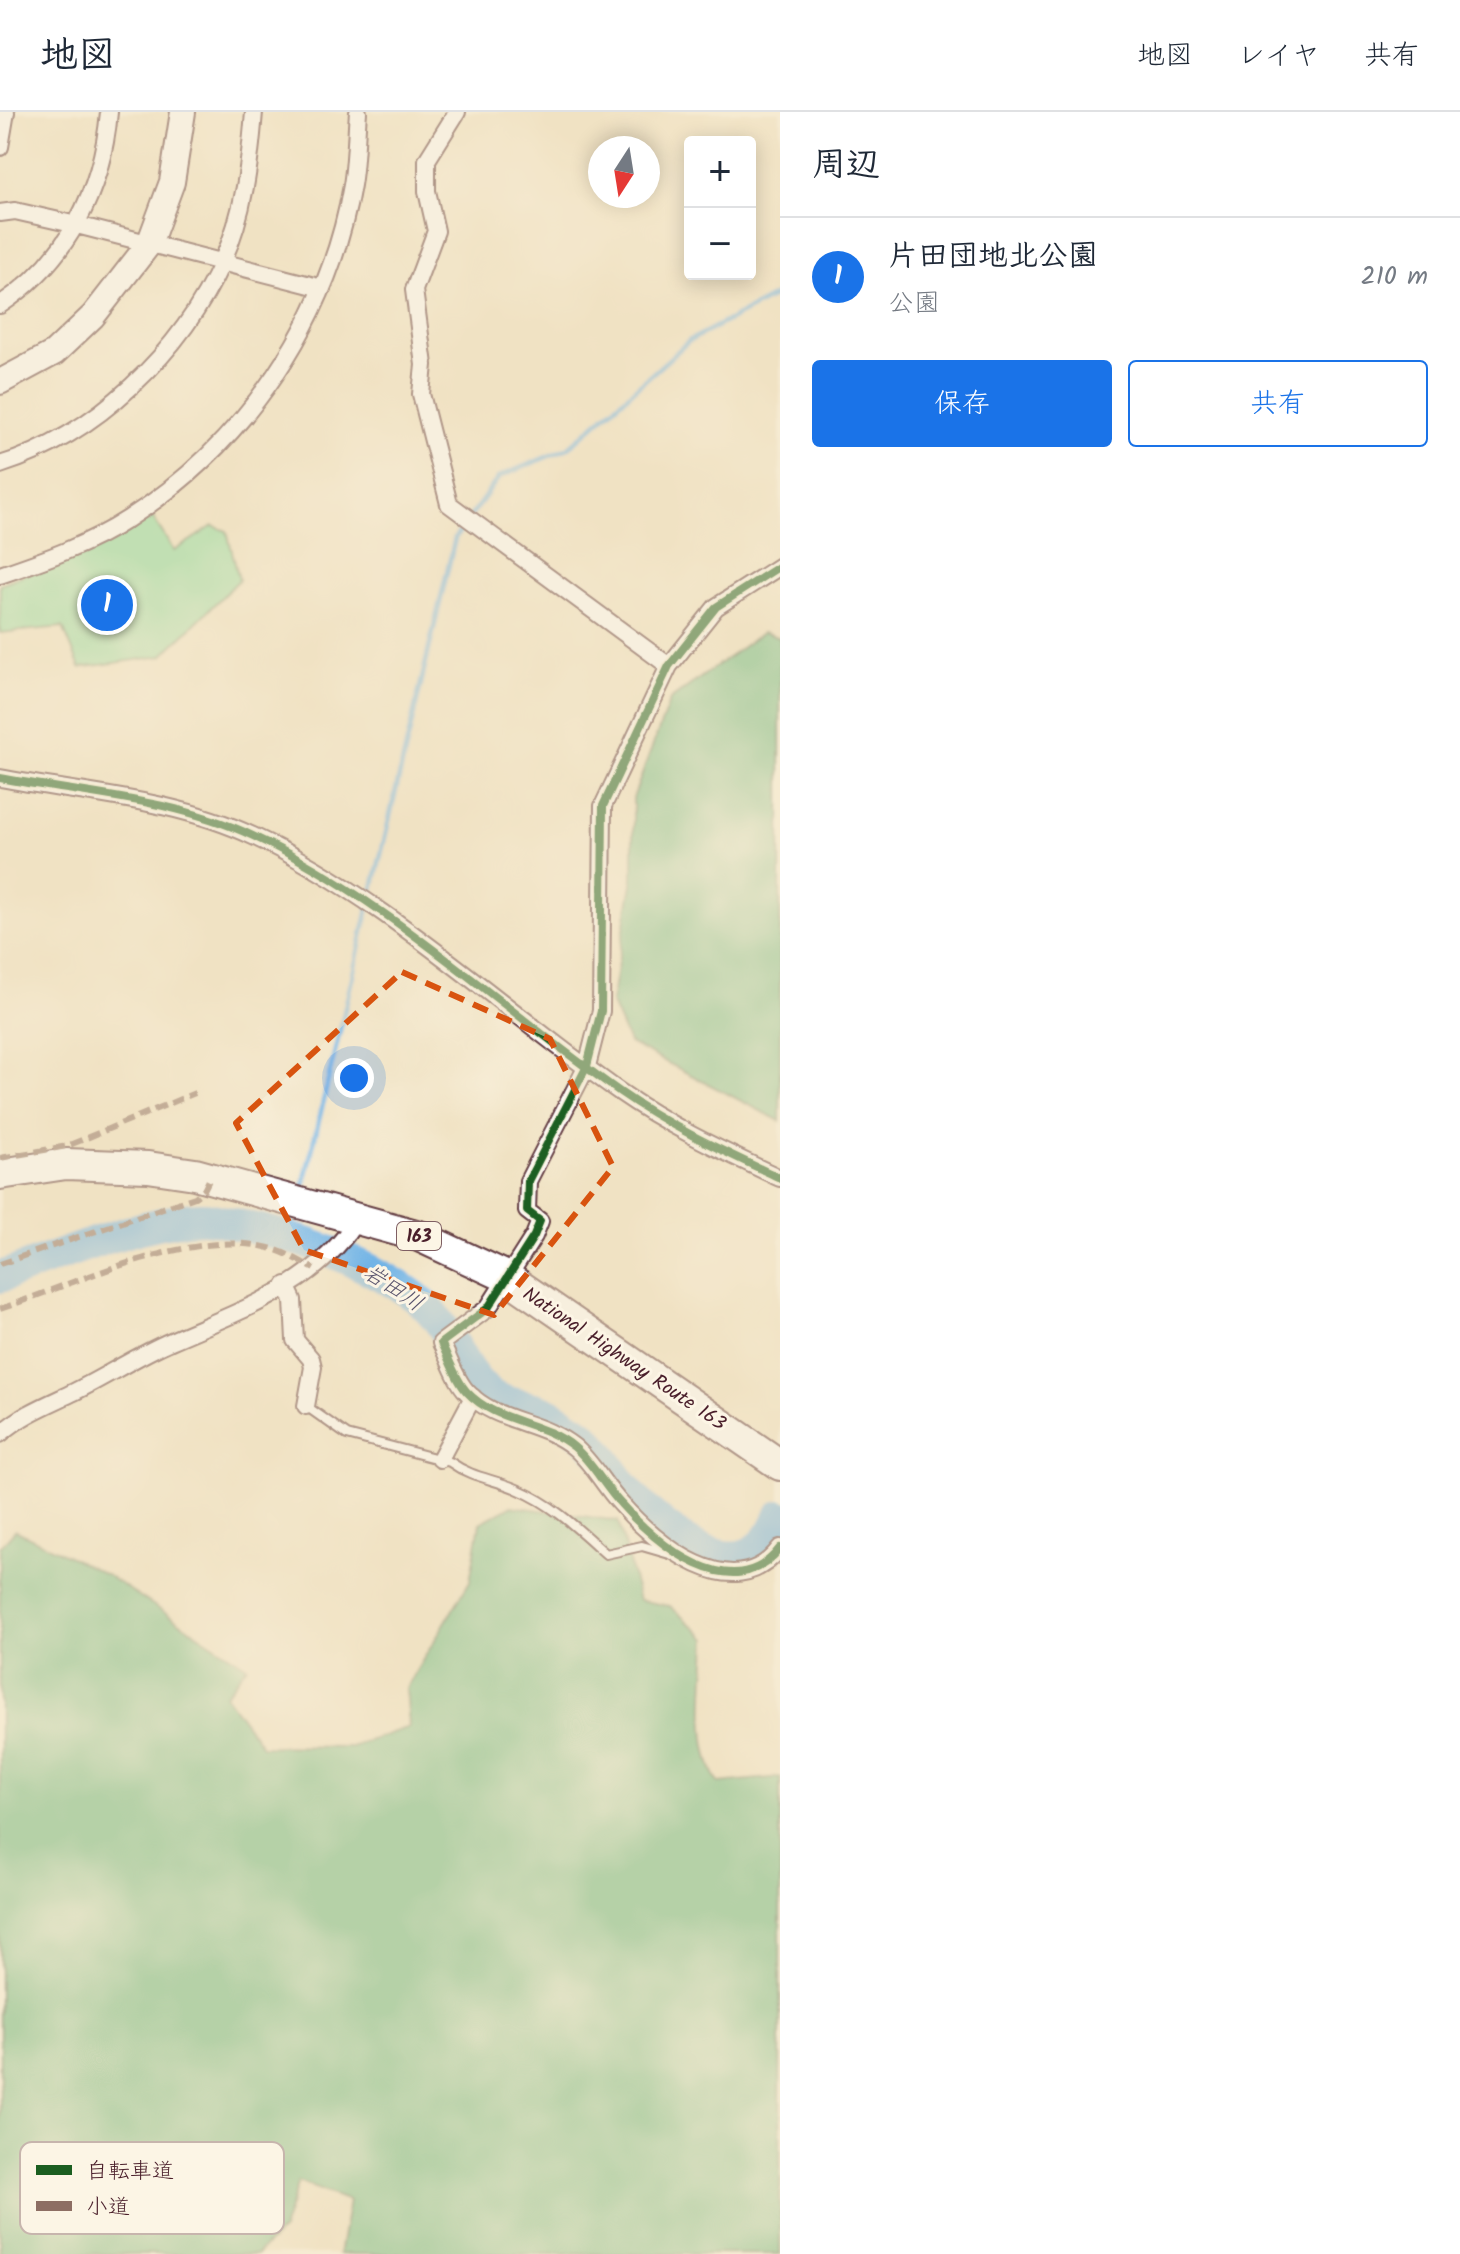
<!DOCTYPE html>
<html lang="ja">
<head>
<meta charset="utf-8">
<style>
  body { margin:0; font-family:Kalam,"Klee One",sans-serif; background:#f2f2f3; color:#1f2937 }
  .controls { position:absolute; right:24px; top:24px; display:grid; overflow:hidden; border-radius:8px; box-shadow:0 4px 20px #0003 }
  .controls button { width:72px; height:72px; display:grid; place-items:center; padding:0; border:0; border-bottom:2px solid #e0e1e3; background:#fff; color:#1f2937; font:40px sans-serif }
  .compass { position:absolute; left:588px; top:24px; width:72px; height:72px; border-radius:50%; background:#fff; box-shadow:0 4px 20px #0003; rotate:192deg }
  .you { position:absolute; left:354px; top:966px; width:28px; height:28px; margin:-20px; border:6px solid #fff; border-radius:50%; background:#1a73e8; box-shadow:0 0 0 12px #1a73e833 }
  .badge { display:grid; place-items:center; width:52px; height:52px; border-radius:50%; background:#1a73e8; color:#fff; font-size:26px; font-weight:700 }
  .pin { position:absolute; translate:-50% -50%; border:4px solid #fff; box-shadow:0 2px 8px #0006 }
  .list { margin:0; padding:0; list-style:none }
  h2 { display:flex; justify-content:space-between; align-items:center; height:104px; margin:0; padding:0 32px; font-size:34px }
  h2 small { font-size:26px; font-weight:400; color:#747a83 }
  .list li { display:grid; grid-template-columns:52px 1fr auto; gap:24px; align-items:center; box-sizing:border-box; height:120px; padding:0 32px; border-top:2px solid #e0e1e3 }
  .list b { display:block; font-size:30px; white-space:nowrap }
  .list p { margin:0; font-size:26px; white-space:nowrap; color:#747a83 }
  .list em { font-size:26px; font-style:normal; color:#747a83 }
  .actions { display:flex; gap:16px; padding:24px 32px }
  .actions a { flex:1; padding:18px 0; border:2px solid #1a73e8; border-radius:8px; text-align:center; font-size:28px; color:#1a73e8 }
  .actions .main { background:#1a73e8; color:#fff }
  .map { position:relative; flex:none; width:780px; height:2142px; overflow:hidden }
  header { display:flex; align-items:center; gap:48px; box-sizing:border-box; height:112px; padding:0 40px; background:#fff; border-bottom:2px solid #e0e1e3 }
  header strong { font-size:38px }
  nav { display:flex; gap:44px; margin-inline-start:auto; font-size:28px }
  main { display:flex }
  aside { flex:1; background:#fff }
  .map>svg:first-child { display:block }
  .green { fill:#88dc9f; stroke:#697e65; stroke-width:2 }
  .forest { fill:#6ebc86; stroke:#5c6e58; stroke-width:2 }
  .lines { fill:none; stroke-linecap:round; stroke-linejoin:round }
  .stream { stroke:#71b4e6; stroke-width:5 }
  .river { stroke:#71b4e6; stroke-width:32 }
  .lane-casing { stroke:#633c42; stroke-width:12 }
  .street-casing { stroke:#633c42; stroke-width:20 }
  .secondary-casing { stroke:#633c42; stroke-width:28 }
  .highway-casing { stroke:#633c42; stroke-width:34 }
  .lane { stroke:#fff; stroke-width:8 }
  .street { stroke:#fff; stroke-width:16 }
  .secondary { stroke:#fff; stroke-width:24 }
  .highway { stroke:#fff; stroke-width:30 }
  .quiet { stroke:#8d6e63; stroke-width:6; stroke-dasharray:12 6; stroke-linecap:butt }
  .cycleway-casing { stroke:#fcf5e5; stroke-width:13 }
  .cycleway { stroke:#1b5e20; stroke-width:8 }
  .marked { fill:none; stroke:#d8530f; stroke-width:6; stroke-dasharray:16 10; stroke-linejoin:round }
  .labels { text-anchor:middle; stroke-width:6; stroke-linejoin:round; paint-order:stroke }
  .shield { fill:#fcf5e5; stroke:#7f5f63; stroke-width:2 }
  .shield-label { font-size:18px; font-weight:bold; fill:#4a1f2b }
  .street-label { font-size:20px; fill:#4a1f2b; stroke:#fcf5e5 }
  .water-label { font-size:22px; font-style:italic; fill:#58536c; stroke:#fcf5e5 }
  .key { fill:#fcf5e5; stroke:#c7b5ad; stroke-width:2 }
  .key-label { font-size:22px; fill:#4a1f2b }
</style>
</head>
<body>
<header>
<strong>地図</strong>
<nav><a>地図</a><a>レイヤ</a><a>共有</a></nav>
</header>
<main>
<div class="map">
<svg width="780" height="2142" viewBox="0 0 780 2142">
  <rect width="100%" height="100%" fill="#fcf5e5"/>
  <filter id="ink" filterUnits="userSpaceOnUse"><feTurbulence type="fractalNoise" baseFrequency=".0125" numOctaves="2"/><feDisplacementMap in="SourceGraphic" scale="16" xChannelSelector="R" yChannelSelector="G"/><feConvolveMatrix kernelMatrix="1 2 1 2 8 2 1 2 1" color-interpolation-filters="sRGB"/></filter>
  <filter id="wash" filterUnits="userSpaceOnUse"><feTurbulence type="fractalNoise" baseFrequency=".006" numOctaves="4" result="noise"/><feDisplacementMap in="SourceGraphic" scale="32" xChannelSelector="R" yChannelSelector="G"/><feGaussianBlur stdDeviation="1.8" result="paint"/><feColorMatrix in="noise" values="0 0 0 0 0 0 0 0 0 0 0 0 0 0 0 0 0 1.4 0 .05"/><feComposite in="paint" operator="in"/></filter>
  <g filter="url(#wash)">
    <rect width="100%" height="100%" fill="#f0e2c3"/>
    <!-- green -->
    <path class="green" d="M150,401L174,439L213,414L227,419L239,468L162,544L80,556L63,515L0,521V472L96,435Z"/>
    <!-- forest -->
    <path class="forest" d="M763,520L780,526V1009L629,931L611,890L633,766V686L670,588Z
      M511,1394L618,1409L639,1488L670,1494L707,1527C706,1571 695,1634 719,1671L780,1665V2142H339L349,2089L298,2070L282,2118L257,2142H24L17,2138L12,2142H0V1435L15,1418L105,1462L247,1554L225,1583L262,1634L351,1635L409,1615L406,1576L470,1469L480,1411Z"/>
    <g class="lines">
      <!-- stream -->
      <path class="stream" d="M302,1080L455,426L499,365L568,336L689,229L780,181
        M284,1122L291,1105"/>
      <!-- river -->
      <path class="river" d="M0,1165C56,1146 146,1106 203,1106C215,1106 228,1111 239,1113C298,1125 356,1146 407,1179C451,1207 453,1247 485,1278C502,1294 527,1291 547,1300C558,1305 568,1313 578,1319C601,1335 611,1359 628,1379C666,1422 747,1488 780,1404"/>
    </g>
  </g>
  <g filter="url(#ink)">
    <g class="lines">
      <!-- lane casing -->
      <g class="lane-casing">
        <path id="lane" d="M306,1294L347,1323L450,1350C474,1367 493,1366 519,1378C554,1393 579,1418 606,1442L642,1434L673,1443"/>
      </g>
      <!-- street casing -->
      <g class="street-casing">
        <path id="street" d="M457,0L427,48V79L436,119L414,178L424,253L421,282L449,392L669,554
          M0,35L6,0
          M0,101L15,99L77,113L322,176
          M0,193C68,148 102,79 109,0
          M0,353C95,324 183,239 223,148C244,102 250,50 254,0
          M780,454L716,495L669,554L603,694L601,899L587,954L528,1069L527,1099L540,1109L534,1124L488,1196L441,1231C449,1246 455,1267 467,1280C496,1311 541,1308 574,1335C593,1351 604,1374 621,1392C656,1432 734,1497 780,1436
          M0,463C44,448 88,433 128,407C244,333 329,209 352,73C356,49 356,24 358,0
          M0,666C84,682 175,687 253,724C388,787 499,895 620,980C670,1015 725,1040 780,1066
          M286,1173L293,1188L295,1228L311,1247L313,1255L306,1294
          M0,1322C23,1302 47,1293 74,1280C107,1264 138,1243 171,1229C239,1199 317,1174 357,1107
          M440,1347L473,1285"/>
      </g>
      <!-- secondary casing -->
      <g class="secondary-casing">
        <path id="secondary" d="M0,270L54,241L93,204L149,132L172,70L183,0"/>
      </g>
      <!-- highway casing -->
      <g class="highway-casing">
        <path id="highway" d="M0,1062L66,1052L148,1055L195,1062L419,1124L507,1165L780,1353"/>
      </g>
      <!-- lane -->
      <use href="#lane" class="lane"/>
      <!-- street -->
      <use href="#street" class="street"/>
      <!-- secondary -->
      <use href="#secondary" class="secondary"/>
      <!-- highway -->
      <use href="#highway" class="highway"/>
      <!-- quiet -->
      <path class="quiet" d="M0,1046L67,1034L195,981
        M0,1152L195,1085L204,1078L210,1066
        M0,1197C73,1172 194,1115 269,1136C285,1140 300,1149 314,1157"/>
      <!-- cycleway casing -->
      <g class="cycleway-casing">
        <path id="cycleway" d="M780,454L716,495L669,554L603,694L601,899L587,954L528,1069L527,1099L540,1109L534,1124L488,1196L441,1231C449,1246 455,1267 467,1280C496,1311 541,1308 574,1335C593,1351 604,1374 621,1392C656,1432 734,1497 780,1436
          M0,666C84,682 175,687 253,724C388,787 499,895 620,980C670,1015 725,1040 780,1066"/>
      </g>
      <!-- cycleway -->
      <use href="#cycleway" class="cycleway"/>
    </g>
  </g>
  <!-- marked area -->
  <path d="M0 0H780V2142H0ZM402,860L550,927L613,1055L494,1203L304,1138L236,1011Z" fill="#f0e2c3" fill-opacity=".55" fill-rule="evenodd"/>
  <path class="marked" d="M402,860L550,927L613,1055L494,1203L304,1138L236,1011Z"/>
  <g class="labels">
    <!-- shield labels -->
    <rect class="shield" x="397" y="1110" width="44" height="28" rx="6"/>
    <g class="shield-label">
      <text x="419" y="1130">163</text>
    </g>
    <!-- street labels -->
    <g class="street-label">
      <text transform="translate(625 1246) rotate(34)" y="7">National Highway Route 163</text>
    </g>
    <!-- water labels -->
    <g class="water-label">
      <text transform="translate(394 1175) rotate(33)" y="8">岩田川</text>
    </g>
  </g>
  <!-- legend -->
  <rect x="20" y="2030" width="264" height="92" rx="12" class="key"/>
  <rect x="36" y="2053" width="36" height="10" fill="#1b5e20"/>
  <rect x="36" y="2089" width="36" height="10" fill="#8d6e63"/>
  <g class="key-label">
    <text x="86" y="2066">自転車道</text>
    <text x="86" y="2102">小道</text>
  </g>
</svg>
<div class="controls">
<button>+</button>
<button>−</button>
</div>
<svg class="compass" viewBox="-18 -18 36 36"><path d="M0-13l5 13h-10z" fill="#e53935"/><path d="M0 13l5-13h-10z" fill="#747a83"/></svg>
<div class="you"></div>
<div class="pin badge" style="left:107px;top:493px">1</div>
</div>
<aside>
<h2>周辺<small></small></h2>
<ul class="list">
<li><span class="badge">1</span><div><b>片田団地北公園</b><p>公園</p></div><em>210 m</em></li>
</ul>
<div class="actions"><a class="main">保存</a><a>共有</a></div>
</aside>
</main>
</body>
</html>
